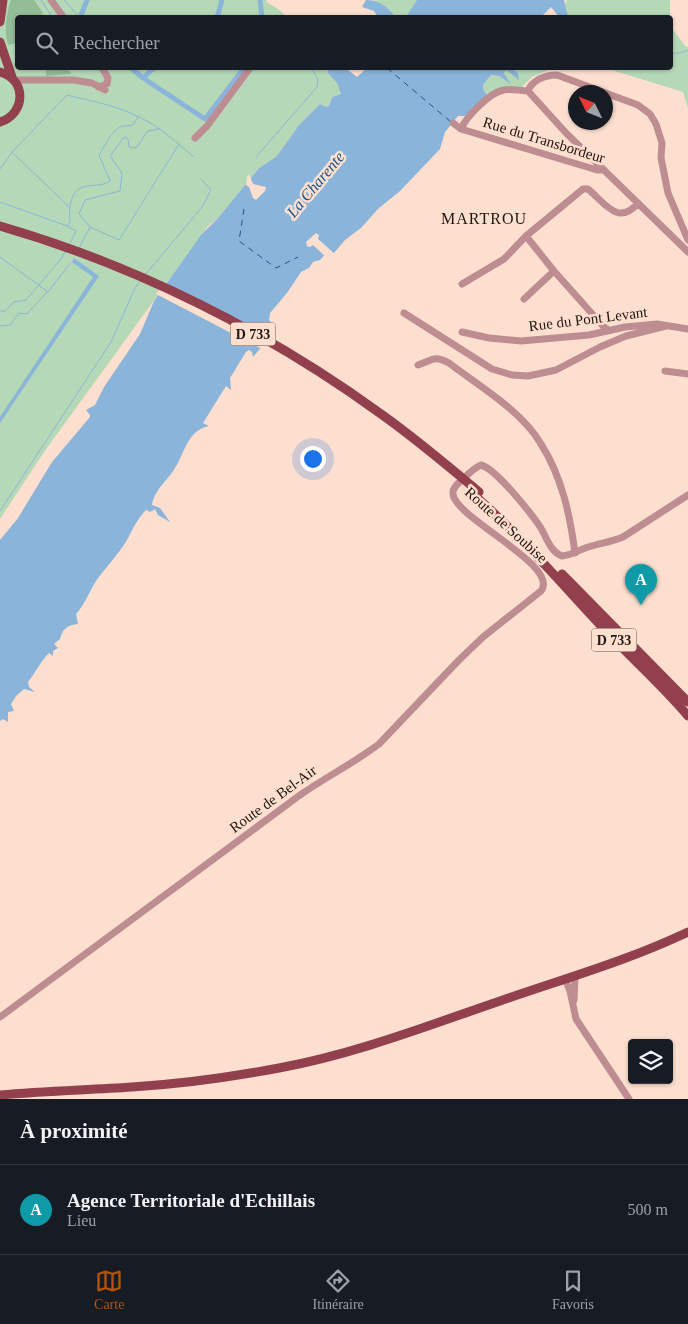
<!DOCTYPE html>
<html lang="fr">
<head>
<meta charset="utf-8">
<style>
  body { margin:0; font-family:Georgia,serif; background:#242831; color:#f1f3f6 }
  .controls { position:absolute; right:15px; bottom:15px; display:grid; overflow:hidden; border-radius:5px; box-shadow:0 1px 4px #0004 }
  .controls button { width:45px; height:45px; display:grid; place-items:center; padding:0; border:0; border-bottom:1px solid #363941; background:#171b24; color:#f1f3f6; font:25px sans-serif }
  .compass { position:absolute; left:568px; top:85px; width:45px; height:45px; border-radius:50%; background:#171b24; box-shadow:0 1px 4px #0004; rotate:313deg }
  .you { position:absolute; left:312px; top:458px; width:18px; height:18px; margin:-12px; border:4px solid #fff; border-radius:50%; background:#1a73e8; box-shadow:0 0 0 8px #1a73e833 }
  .badge { display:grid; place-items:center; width:32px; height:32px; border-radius:50%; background:#b45309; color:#fff; font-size:16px; font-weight:700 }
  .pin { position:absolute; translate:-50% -41px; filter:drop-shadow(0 1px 2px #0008) }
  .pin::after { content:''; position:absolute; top:26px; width:18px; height:15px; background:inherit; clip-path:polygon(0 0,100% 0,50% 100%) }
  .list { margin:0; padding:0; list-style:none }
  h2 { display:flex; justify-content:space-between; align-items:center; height:65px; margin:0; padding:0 20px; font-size:21px }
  h2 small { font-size:16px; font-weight:400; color:#9ea1a6 }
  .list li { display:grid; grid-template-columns:32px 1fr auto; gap:15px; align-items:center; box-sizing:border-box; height:90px; padding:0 20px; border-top:1px solid #363941 }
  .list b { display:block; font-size:19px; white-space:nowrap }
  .list p { margin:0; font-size:16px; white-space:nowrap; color:#9ea1a6 }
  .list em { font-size:16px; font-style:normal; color:#9ea1a6 }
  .icon { flex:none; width:28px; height:28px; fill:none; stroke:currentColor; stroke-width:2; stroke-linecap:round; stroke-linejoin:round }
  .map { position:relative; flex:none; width:688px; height:1099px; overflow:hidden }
  .search { position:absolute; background:#171b24; box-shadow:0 1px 4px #0004; left:15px; right:15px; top:15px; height:55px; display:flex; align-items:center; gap:12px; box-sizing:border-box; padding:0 18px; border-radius:5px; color:#9ea1a6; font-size:19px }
  .sheet { height:155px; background:#171b24 }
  nav { display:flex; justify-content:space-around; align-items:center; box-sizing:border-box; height:70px; border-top:1px solid #363941; background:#171b24; font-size:14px; color:#9ea1a6 }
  nav a { display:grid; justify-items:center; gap:2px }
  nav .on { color:#b45309 }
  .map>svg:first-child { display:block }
  .green { fill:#b5d9b7 }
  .forest { fill:#93bd96 }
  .water { fill:#8bb4da }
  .pier { fill:#fddfcf }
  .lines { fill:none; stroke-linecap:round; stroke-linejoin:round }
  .stream { stroke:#8bb4da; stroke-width:1 }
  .canal { stroke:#8bb4da; stroke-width:5 }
  .ferry { stroke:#1a5788; stroke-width:1; stroke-dasharray:6 5; stroke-linecap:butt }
  .minor { stroke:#bd8d92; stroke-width:7 }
  .major { stroke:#92404d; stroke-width:9 }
  .major-bridge { stroke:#92404d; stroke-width:9 }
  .labels { text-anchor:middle; stroke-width:5; stroke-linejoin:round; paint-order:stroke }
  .shield { fill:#fddfcf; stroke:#625249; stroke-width:1 }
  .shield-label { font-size:14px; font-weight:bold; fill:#201510 }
  .street-label { font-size:15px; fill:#201510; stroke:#fddfcf }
  .water-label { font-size:16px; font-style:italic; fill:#1a5788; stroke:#fddfcf }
  .neighbourhood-label { font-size:16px; letter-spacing:1px; fill:#201510; stroke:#fddfcf }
</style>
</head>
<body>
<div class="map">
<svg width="688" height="1099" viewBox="0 0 688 1099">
  <rect width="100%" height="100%" fill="#fddfcf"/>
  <!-- green -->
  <path class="green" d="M0,0H267L266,2L277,8L287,17L18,18V68H328V73C334,79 341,85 341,94L332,97L329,106L326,107L320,104L299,125L277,156L259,168L218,218L208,226L44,452L0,519Z
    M374,0H423L407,18L388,17Z
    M567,0H670V17L558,18Z
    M671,27L686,47H688V108L683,92L605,68H670Z
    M512,68H557V69H551L532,77L522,87L487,94L484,91L483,85L491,75L499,76L510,82L504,73L506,70L518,73Z"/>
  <!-- forest -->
  <path class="forest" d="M11,0H34L43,13L40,17L18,18L17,43L8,45C4,31 6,13 11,0Z
    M46,68H67L72,74L46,76Z"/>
  <!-- water -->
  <path class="water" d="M366,0C380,0 387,7 396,17H378L374,11L362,7Z
    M417,0H564L568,17H559L551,7L541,17H406Z
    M328,68L348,70L357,77L367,68H512L518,73L519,80L506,70L504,73L511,84L499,76L491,75L483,85L484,91L489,97L482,101L465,116H458L445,132L440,149L400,191L378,209L361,228L345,240L333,254L328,251L320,260L313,262L309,268L301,272L287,293L270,313L269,320L272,323L271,336L253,357L252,352L249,350L246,352L230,378L231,390L226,386L203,423L209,426C188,430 185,452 175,468C168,480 154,490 152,505L160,508L170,522L158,515L155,509L150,512L146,510C137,519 133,529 127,540C118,555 106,567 96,581C89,592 85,604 76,614L78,624C68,625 62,629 60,639L54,644L58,648L53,651V656L49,653C40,662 36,672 28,682L29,687L35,692L24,689L16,696L11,704L14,711L8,712V722L3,719L0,721V540L18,518L52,462L90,417V415L86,410L95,405L104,387L140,334L154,301L201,235L218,218L259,168L277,156L299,125L320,104L326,107L329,106L332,97L341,94L337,83L328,73Z
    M74,258L99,276L0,423V417L93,277L72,262Z"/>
  <!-- pier -->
  <path class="pier" d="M249,174L253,184L266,187L265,191L256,200L253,198L249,187L246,185L247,177Z
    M316,233L319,235L318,239L336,255L334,256L328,255L326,257L313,245L310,247L307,246L306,242Z
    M163,284L266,344L262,349L156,294Z"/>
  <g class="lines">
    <!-- stream -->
    <path class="stream" d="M41,0L53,18
      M64,0L79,17
      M16,33H18
      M670,53H680L688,50
      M159,129L148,131L136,148L129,147L128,139L124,137L110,156L122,173L120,191L85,200L79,214L90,227L119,240L179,144
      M13,153L69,207
      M256,157L317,87L318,79L311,68
      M0,169L12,152L67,95C90,101 115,105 137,116C159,126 176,142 194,157
      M0,202L67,226L70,222C69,210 69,192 83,187C92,184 101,187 110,181L99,155L111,135L119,127L133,125L138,117
      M67,226L76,231L69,245
      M79,248L90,227
      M0,257L48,292L71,262
      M146,274L202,207L211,190L201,179
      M0,311H5L14,302L26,300L61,259L66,250
      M0,326L10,325L19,313L27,314L47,292
      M0,511L111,342L135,288L140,281"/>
    <!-- canal -->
    <path class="canal" d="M260,0L262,18
      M80,18L87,0
      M217,18L222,0
      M131,68L143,78L205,119L244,68
      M143,78L154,68"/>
    <!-- ferry -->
    <path class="ferry" d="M387,68L451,122
      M244,209L239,241L276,268L298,257"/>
    <!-- minor -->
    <path class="minor" d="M51,0L64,18
      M15,80H73L92,83L105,90
      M98,87L107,84L108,78L102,68
      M528,91C532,80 545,75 557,75L638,105L650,114L656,124L662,143L661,158L668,193L688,240
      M528,91L567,134L688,252
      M453,123L461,129L597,170H603
      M461,129C466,117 490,92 504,90C511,88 520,91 528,91
      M195,138L207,126L250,68
      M526,236L554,271L603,326L607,329
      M462,284L504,259L526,236L583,189H588C604,202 618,227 638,203
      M524,299L554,271
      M404,313L492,369L512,375L528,376L556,370L600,347L626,336L666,326
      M462,332L489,338L521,341L589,335L625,327L657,324L688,329
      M418,365C433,360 434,355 449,363C479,386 522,411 541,444C562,477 570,515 575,553
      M665,371L688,374
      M565,979L570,991L576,1019L629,1099
      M574,1000L575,976
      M0,1017L300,795C326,777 354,763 379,744L459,660L483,637L541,591C561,566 455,518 453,494C452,487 459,483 463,479C469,473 474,468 481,465C496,469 529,511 539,525C546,535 549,551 562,556C572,555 579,550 588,547C600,543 612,542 623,537L688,495"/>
    <!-- major -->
    <path class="major" d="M0,22L3,0
      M0,42L12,77
      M0,72C27,79 26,114 0,122
      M475,496C521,536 561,583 603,628C631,658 662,685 688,716
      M562,574L688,702
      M0,1095C44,1091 88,1090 132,1087C181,1084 231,1077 279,1068C355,1054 427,1026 500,1001C563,979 627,961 688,932"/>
    <!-- major-bridge -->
    <path class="major-bridge" d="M0,226C135,265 267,331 381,414C415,438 447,465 479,492"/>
  </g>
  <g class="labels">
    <!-- shield labels -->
    <g class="shield">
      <rect x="230.5" y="322.5" width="45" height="23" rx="4"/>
      <rect x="591.5" y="628.5" width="45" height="23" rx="4"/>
    </g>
    <g class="shield-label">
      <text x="253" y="339">D 733</text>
      <text x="614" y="645">D 733</text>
    </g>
    <!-- street labels -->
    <g class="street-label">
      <text transform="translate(544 140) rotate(17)" y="5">Rue du Transbordeur</text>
      <text transform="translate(588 319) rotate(-7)" y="5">Rue du Pont Levant</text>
      <text transform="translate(506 525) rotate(42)" y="5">Route de Soubise</text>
      <text transform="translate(273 799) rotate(-36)" y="5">Route de Bel-Air</text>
    </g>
    <!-- water labels -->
    <g class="water-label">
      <text transform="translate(315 184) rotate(-50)" y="6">La Charente</text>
    </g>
    <!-- neighbourhood labels -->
    <g class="neighbourhood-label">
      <text x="484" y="224">MARTROU</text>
    </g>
  </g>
</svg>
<div class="controls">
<button><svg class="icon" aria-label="layers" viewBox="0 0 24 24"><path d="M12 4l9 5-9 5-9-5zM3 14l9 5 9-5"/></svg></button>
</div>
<svg class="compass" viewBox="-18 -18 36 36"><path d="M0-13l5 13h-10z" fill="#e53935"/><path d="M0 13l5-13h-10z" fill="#9ea1a6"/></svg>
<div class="you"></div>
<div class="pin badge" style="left:641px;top:605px;background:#0f9aa8">A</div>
<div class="search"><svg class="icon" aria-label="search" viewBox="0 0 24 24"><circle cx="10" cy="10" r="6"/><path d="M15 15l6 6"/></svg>Rechercher</div>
</div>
<section class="sheet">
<h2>À proximité<small></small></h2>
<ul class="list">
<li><span class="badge" style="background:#0f9aa8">A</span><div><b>Agence Territoriale d'Echillais</b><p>Lieu</p></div><em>500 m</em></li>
</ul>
</section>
<nav>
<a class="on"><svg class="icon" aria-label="map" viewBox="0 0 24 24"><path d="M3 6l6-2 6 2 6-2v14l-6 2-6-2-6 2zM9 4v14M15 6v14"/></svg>Carte</a>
<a><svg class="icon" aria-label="directions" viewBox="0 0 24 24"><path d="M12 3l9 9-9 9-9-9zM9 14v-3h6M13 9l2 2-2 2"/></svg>Itinéraire</a>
<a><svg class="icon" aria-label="saved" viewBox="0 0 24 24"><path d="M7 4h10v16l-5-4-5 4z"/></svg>Favoris</a>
</nav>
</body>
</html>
